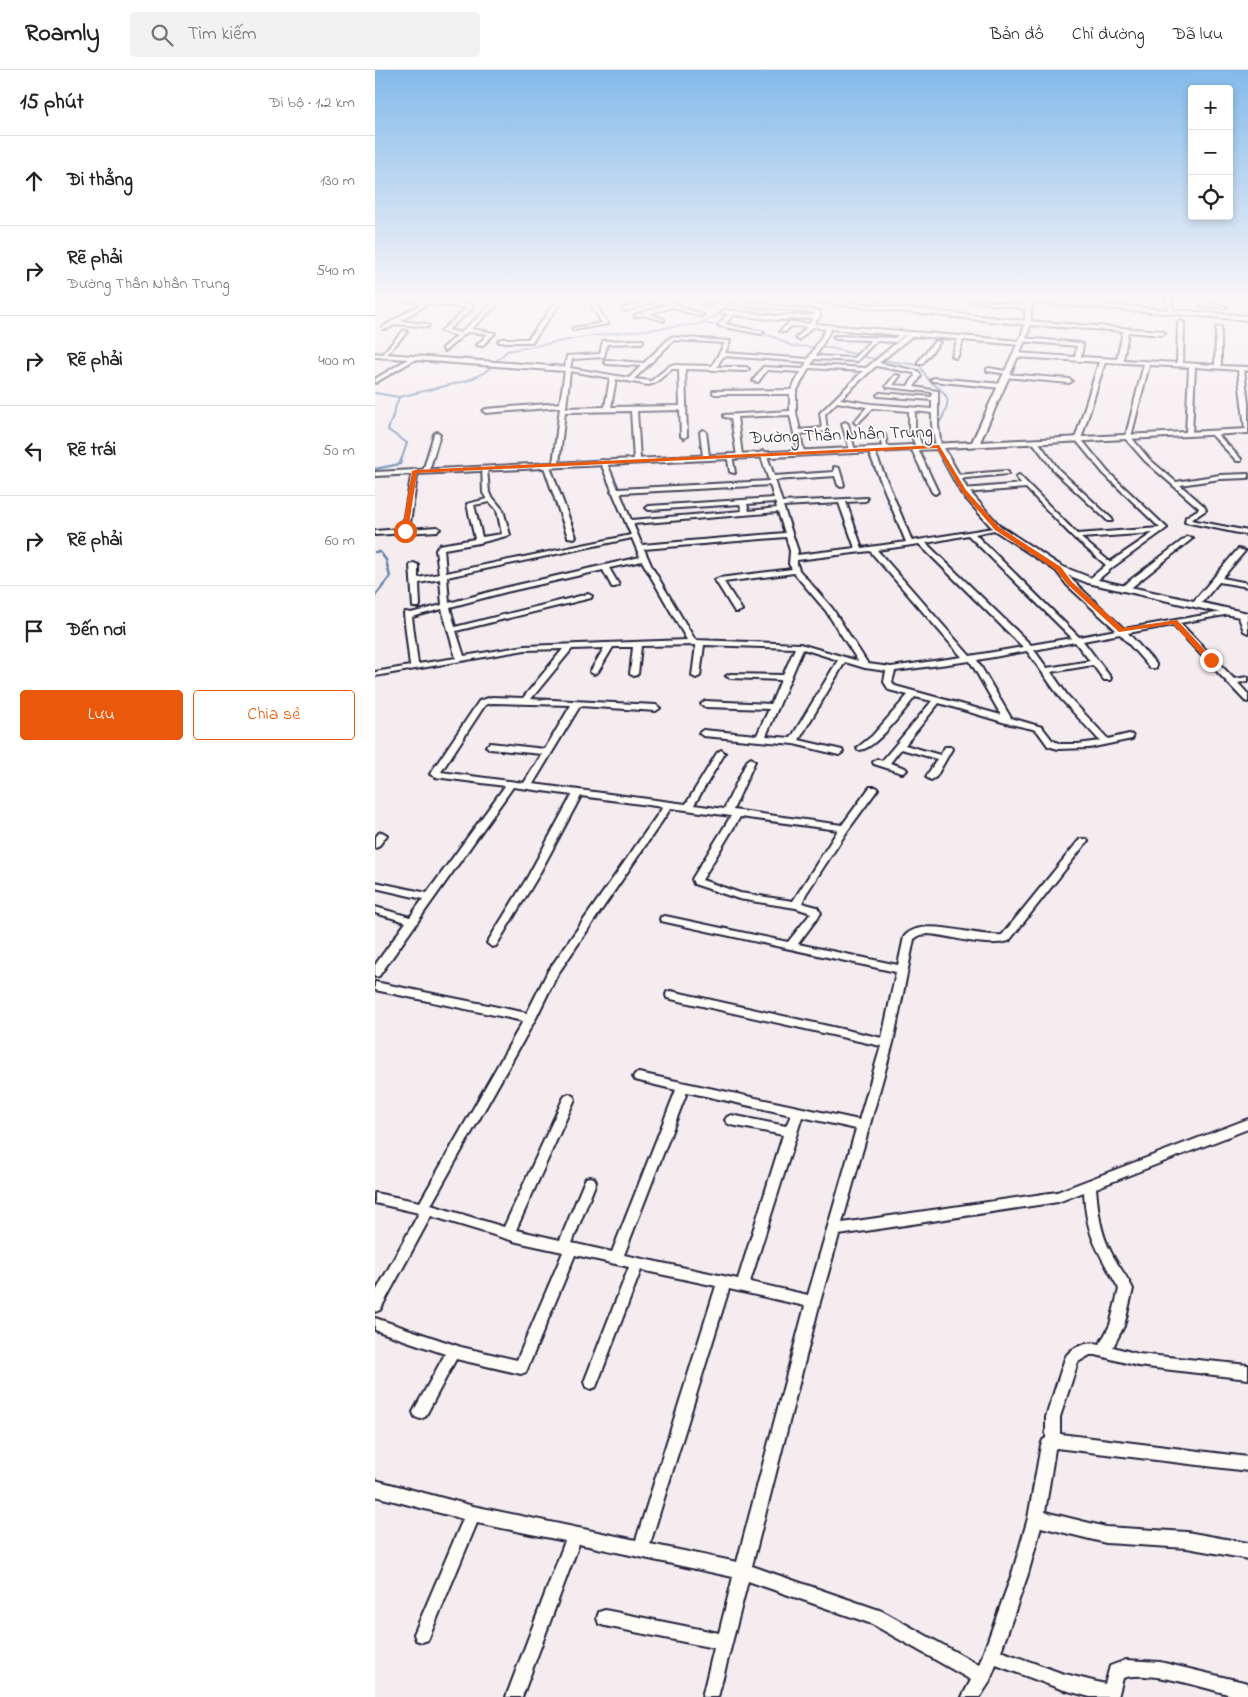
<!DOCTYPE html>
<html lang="vi">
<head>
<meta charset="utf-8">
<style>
  body { margin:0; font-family:"Indie Flower",sans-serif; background:#f2f2f2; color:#222 }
  .controls { position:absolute; right:15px; top:15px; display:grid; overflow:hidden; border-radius:5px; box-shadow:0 2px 8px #0003 }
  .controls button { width:45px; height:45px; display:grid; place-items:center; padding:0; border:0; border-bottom:1px solid #e0e0e0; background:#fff; color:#222; font:25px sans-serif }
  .stop { position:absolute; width:15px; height:15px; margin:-11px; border:4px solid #ea580c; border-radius:50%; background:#fff }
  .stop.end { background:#ea580c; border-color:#fff; box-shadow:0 1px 5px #0008 }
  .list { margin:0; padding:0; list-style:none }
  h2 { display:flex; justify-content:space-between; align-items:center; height:65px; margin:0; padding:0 20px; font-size:21px }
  h2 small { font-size:16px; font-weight:400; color:#767676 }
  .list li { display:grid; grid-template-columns:32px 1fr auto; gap:15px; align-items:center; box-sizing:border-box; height:90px; padding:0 20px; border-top:1px solid #e0e0e0 }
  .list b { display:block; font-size:19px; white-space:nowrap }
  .list p { margin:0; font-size:16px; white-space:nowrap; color:#767676 }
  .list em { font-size:16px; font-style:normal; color:#767676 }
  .actions { display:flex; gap:10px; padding:15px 20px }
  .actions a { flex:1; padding:11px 0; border:1px solid #ea580c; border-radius:5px; text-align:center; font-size:18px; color:#ea580c }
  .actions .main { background:#ea580c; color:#fff }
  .icon { flex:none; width:28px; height:28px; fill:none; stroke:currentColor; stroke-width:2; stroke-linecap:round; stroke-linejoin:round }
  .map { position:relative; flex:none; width:873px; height:1627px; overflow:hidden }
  header { display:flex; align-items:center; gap:30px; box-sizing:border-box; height:70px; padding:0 25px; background:#fff; border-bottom:1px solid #e0e0e0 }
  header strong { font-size:24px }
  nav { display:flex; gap:28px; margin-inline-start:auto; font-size:18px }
  .search { width:350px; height:45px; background:#f2f2f2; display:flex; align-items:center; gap:12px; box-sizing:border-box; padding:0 18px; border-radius:5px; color:#767676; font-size:19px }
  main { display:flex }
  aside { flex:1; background:#fff }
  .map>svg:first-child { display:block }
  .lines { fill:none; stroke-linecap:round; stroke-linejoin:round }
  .stream-far1 { stroke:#6283a5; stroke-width:2 }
  .stream { stroke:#6283a5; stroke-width:2.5 }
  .minor-casing { stroke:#22223b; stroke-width:4 }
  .tertiary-casing { stroke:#22223b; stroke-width:4 }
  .minor { fill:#fdfcf7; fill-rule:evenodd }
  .tertiary { fill:#fdfcf7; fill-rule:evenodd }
  .route { fill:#ea580c }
  .labels { text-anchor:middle; stroke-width:4; stroke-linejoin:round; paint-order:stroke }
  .far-street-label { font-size:18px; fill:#22223b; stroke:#fdfcf7 }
</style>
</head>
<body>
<header>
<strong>Roamly</strong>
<div class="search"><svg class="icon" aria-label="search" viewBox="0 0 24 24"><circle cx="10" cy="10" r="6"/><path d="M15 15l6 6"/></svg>Tìm kiếm</div>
<nav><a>Bản đồ</a><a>Chỉ đường</a><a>Đã lưu</a></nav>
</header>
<main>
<aside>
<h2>15 phút<small>Đi bộ · 1.2 km</small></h2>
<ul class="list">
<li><svg class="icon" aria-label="ahead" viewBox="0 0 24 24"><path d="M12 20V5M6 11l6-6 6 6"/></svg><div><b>Đi thẳng</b></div><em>130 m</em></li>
<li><svg class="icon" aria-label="right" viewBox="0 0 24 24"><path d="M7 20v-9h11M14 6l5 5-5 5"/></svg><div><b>Rẽ phải</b><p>Đường Thân Nhân Trung</p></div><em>540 m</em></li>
<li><svg class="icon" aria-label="right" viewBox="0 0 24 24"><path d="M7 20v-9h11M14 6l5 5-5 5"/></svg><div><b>Rẽ phải</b></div><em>400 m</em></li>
<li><svg class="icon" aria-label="left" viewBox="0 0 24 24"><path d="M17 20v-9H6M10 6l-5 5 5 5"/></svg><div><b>Rẽ trái</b></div><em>50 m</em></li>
<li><svg class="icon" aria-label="right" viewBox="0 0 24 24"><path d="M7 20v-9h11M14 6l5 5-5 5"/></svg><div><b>Rẽ phải</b></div><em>60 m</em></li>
<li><svg class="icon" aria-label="arrive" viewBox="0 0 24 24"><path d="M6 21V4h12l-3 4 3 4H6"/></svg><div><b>Đến nơi</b></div></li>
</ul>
<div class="actions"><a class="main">Lưu</a><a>Chia sẻ</a></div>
</aside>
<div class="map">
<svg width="873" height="1627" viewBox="0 0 873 1627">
  <rect width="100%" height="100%" fill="#f5ecf0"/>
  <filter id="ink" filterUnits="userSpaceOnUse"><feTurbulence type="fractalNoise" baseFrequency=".02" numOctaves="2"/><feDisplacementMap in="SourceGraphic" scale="10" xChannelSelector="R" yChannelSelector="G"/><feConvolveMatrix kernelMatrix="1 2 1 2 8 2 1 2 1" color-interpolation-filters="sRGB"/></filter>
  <g filter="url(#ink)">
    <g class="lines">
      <!-- stream-far1 -->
      <path class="stream-far1" d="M329,253L350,257
        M383,263L399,267L417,276L456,278L499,289L544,295C548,300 551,308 556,312C575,326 577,330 565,352
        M0,323L24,327L13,360L32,373L26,391
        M24,327L91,311L109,303L132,281L215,266L325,254L343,245L352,234L362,228"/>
      <!-- stream -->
      <path class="stream" d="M0,399L25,394L26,390
        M0,482H5L11,490L15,507L0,526"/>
      <!-- minor casing -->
      <g class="minor-casing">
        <path id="minor" d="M5,228H12L0,234V230Z
          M24,228H37L91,234L98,228H103L96,235L98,236V238L73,260L85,263L124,228H130L96,259L120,263L107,276L102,275L113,264L92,262L70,281L68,280V278L82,266L66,261L92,238L54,233L25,251L51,254L54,256L53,257L21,254L12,259H8V257L48,232L26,230Z
          M184,228H189L157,272H124L123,271L126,269H153Z
          M212,228H216L233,254L198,260V258L227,253Z
          M275,228H283L329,245L324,246L297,237L274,244L289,249V251L269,245L260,247V245L292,235L280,231L250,241L247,239L275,229Z
          M505,228H511L506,232L503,230Z
          M533,228H539L534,232H530Z
          M575,228H589L657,237L654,239Z
          M790,228H795L799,240L873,246V250L654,232L651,230L654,228L794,240Z
          M824,228H829L830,233L852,236L849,238L825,235Z
          M341,229L346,230L333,236L328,235Z
          M442,229L651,251L787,261L790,263L787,265L753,262L748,290L802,293L803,253L806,251L809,253L808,293L840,295L841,258L846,257V296L873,297V301L869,300L873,333V360L870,358L863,300L820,297L817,364L814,366L811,364L814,297L774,295L756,367L774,389L801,412L845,405L873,404V408L845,409L805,415L829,436L831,440L816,450L873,461V465L810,452L811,447L824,439V438L770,391L749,367L751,365L769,294L730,292L706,369L733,402L792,458L738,497L719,513H713L712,511L731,495L698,467L651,418L589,423L586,421L589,419L647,414L641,407L644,405L702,464L785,458L729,404L700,369L724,292L641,287L638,285L641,283L700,287L702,276L645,271L644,270L647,268L705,273L708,275L706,287L742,289L748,261L653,255L440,232ZM778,463L735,492L706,468Z
          M359,231L445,241V246L439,254L646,271L649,273L646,275L588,270L583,286L580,288L577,286L583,269L537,266L504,293L543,301L546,306L539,317L563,321V355L566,377L561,376L557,355V343L540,341V359L548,378L543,379L563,422L560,424L557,422L536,378L541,377L534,359V341L498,338L482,354L479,352L492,337L462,332L450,344L452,361L425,364L429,382L426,384L423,382L415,345L362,347L367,385L362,386L356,348L349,347V345L415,341V324H340L338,323V321L416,320L426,302L392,300L383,312L378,311L388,297L428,299L432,292L348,286L342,297H371L374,299L371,301L310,299L312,366L309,368L306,366L305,340L262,341L265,390L262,392L259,390L256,341L190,342L184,394L181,396L178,394L185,337L111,343L108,341L111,339L185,333L190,301L39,290L0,313V309L33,289L0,287V283L7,284L29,260L32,262L12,284L190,297L192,286L225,284L228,271L268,270V272L266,273L232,274L229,287L197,289L195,298L254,308L266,296L232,294L229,292L232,290L269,293L296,267L355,271L350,283L433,289L451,259L438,257L424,270L421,268L432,257L416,256L410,262L405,261L415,252L434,254L438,248L403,250L358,245L350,254L389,262L386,264L344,256V254L353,244L346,243L348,240L403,246L439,245L440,243L357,234ZM456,259L523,265L520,268L459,266L458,267L461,269L496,270L479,288L441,286ZM529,265H531L491,298L436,295L439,289L482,291L501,271L521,272ZM299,270L350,273L337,296L296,295L276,311L259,309ZM501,296L539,303L540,306L533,316L518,315L525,306L520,305L511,316L512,317L557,322V327L505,323L502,325L503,326L557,330V339L496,334L465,329ZM434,298L488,301L445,343L447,358L425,360L421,343V322ZM297,299H304L305,336L236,337L241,309L273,315L280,313ZM195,301L235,308L230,337L191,338Z
          M560,271L565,272L547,294H543V292Z
          M614,298L636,302L633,304L612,301V299Z
          M631,304L694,309L697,311L694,313L629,307L628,306Z
          M559,308L627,314L630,316L627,318L557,311L556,310Z
          M470,352L473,354L480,381L475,380L467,354Z
          M328,360L331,362L334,386L331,388L328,386L325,362Z
          M62,362L65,364L54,401L49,402L48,401L59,364Z
          M836,362H840L866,389V391H862L836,364Z
          M507,363L510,365L513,380L508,379L504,365Z
          M658,370H662L684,400L737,449V451H733L680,402L657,371Z
          M496,378L499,380L537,471L624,457V459L600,464L704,567L741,560L692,515L679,498L680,496H686L698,511L749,559L858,540L859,542L855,544L805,553L859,609L873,607V611L863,613L873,624V632L870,631L798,555L753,563L781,594V598H775L745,564L708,571L736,608L735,610H729L718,595L676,602L692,625L733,669L754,664L757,665L758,667L757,669L714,678L683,679L673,676L663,662L658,659L631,653L564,633L530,675L565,685L570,677H576L577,679L561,707L556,710L551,707L562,689L526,679L515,693L530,698L532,700L530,702L527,703L499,694L498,692L502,689L507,691L557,631L540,627C530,639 499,682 483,680L482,678L497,666L533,625L514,620L509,612L511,601L490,598L470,592L424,670L467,680L468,682L464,685L419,674L328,666L324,663L328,660L382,665L394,639L330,637L326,634L330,631L396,634L406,610L355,608L351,606L355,604L408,605L420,578L329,575L325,606L321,608L317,606L321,575L266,576L263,604L259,606L255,604L258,577H238L223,602L219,604L215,602L229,578L197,579L156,629L281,635L285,638L281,641L205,636L158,714L311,734L342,683L346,680L350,683L319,735L349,739L372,691L376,688L380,691L358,740L467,755L495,717H501L503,719L473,760L431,824L427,833L442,837L446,843L423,874L523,895L529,867C546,845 601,868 627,865L705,769H711L713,771L711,773L634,871C608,878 579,866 553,864L545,865L539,869L518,973L467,1153L682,1122L873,1049V1059L721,1118C723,1140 725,1162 736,1182C742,1195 752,1206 758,1219L749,1256L738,1277L763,1284L873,1295V1309L763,1296L721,1285H715L703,1292L685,1347V1364L873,1387V1401L681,1378L680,1379L670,1442L731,1457L812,1462L873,1473V1489L812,1478L731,1473L666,1457L653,1504L626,1581L686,1603L730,1614L735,1596L751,1590L785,1592L873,1613V1627H864C835,1620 776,1599 748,1608L743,1627H715L686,1619L621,1595L614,1613L605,1627H587L596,1610L497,1554L373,1511L343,1627H327L339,1578L230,1556L224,1554L222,1548L224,1542L230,1540L344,1563L358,1507L204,1474L147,1627H131L190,1471L102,1453L53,1570L47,1572L41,1570L39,1564L88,1449L0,1426V1410L98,1436L261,1470L341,1216L266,1200L223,1312L221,1317L216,1319L211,1317L209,1312L254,1197L200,1185L151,1302L146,1304L81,1289L50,1347L45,1349L40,1347L38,1342L70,1284L0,1260V1248L86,1277L142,1290L188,1182L142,1172L56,1146L5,1240L0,1242V1223L44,1143L0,1133V1123L45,1132L148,951L0,920V912L152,943L173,901L288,737L206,726L162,808L121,876L117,877L112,873L152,808L197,725L138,717L4,906L0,907V895L31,852L0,843V837L35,847L48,829L0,818V812L52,823L130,716L60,707L55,704L104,631L117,627L148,628L188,579L150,580L0,606V602L35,596L29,544L30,542L36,543L67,535L65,509L44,513L45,535L44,537H38L35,495L39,493L43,495V508L64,504L61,480L64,475L100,469L92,434L112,429L108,423L107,397L112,398L114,423L128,440L135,465L104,473L69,479L71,503L256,465L238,423L236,421L237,420L225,391L226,390L231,391L243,419L394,411L385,383L388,381L391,383L399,406L459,402V397L464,398L469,415L466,417L463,415L460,406L400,410L407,432L492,428V430L490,431L471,432L487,478L531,472L493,380ZM395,415L399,428L274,436L271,438L274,440L365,434L367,441L256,450L245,423ZM115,432L122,440L127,464L107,467L99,435ZM400,432L402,438L374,441L372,434ZM464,433L480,478L422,485L423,481L408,436ZM403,442L410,463L267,475L258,454ZM593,465L697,568L656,575L551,473ZM411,467L415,481L414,494L417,499L344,508L340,510L360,542H363L367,540L349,512L419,503L451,541L483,591L425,574L320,570L277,497L269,479ZM257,468L265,487L129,518L74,533L72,507ZM544,474L648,577L595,586L502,480ZM495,481L587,587L516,597L493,594L457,538L424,500L422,494V490ZM267,491L312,570L150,576L89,586L81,561L216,528L217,526L213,524L80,557L75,537L131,522L228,500L237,517H240L244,515L234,498ZM67,539L81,588L43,594L37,547ZM700,572L715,591L672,598L659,580ZM428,579L463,590L416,668L391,666ZM652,581L686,629L725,671L703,674H685L677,670L667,657L636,648L602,590ZM595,591L626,645L520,616L517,612L520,601ZM117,633L196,635L170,679L115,673L111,676L115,679L167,684L149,713L66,702L110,635ZM296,738L356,746L317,809L319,814L364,829L421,838L436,843L413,872L290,846L286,847L285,849L286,851L521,902L507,968L296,921L292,922L291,925L292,928L296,929L506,976L484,1050L264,1003L260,1004L258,1007L260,1010L301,1020L237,1182L197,1173L221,1112L219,1108L215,1107L211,1108L209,1112L185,1170L141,1160L200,1029L198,1026L194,1024L190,1026L188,1029L129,1157L56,1135L161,948L182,905ZM365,747L463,760L418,831L365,823L327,810ZM312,1022L416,1045L411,1056L356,1045L352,1047L350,1050L352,1053L356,1055L408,1065L363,1209L249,1185ZM427,1047L481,1059L433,1225L375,1212ZM709,1122C711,1167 724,1182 744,1219L735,1255L725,1274C714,1271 695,1277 690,1288L671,1347V1368L668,1370L666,1375L653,1448L637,1504L604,1595L507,1541L377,1496L445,1232L464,1165L683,1132ZM354,1219L430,1236L362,1492L275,1474Z
          M352,384L357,385L360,403L355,402Z
          M169,393L174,394L201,467L199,468L193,467L168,394Z
          M40,399L43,401L34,459L62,457L65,459L62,461L0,465V461L27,459L37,401Z
          M631,401L633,402V404L581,409L578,407L581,405Z
          M812,467L818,468L752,521H746V517Z
          M863,479L870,481L847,508L873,513V517L844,512L824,536H818V532Z
          M864,543H870C873,550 873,556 873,563L869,561L863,545Z
          M7,762L12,765L3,777L0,778V768L4,763Z"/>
      </g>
      <!-- tertiary casing -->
      <g class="tertiary-casing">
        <path id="tertiary" d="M650,228H656V252L653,264L605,372L873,359V363L569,378L593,420L625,456L686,496L719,509L873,543V549L713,513L680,500L619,460L586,423L562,379L0,406V402L597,372L647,264L650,252Z"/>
      </g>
      <!-- minor -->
      <use href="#minor" class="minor"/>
      <!-- tertiary -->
      <use href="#tertiary" class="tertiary"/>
    </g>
  </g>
  <!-- sky -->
  <linearGradient id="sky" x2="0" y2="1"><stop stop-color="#83baea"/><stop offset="0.5" stop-color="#faf6f8"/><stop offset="1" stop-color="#faf6f8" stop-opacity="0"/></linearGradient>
  <rect width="873" height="456" fill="url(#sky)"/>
  <!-- route -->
  <path class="route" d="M564,375L591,420L624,457L686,497L697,512L748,558L802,550L838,589V592H833L798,554L744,562L692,514L681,500L620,460L587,422L562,378L42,403L33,461H27L37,401L40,400Z"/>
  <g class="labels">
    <!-- far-street labels -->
    <g class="far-street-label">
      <text transform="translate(466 364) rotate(-2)" y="6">Đường Thân Nhân Trung</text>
    </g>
  </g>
</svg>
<div class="controls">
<button>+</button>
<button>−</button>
<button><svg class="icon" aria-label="locate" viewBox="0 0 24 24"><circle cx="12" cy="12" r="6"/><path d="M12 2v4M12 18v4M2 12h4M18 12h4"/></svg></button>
</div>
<div class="stop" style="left:30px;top:461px"></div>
<div class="stop end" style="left:836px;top:590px"></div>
</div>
</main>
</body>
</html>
